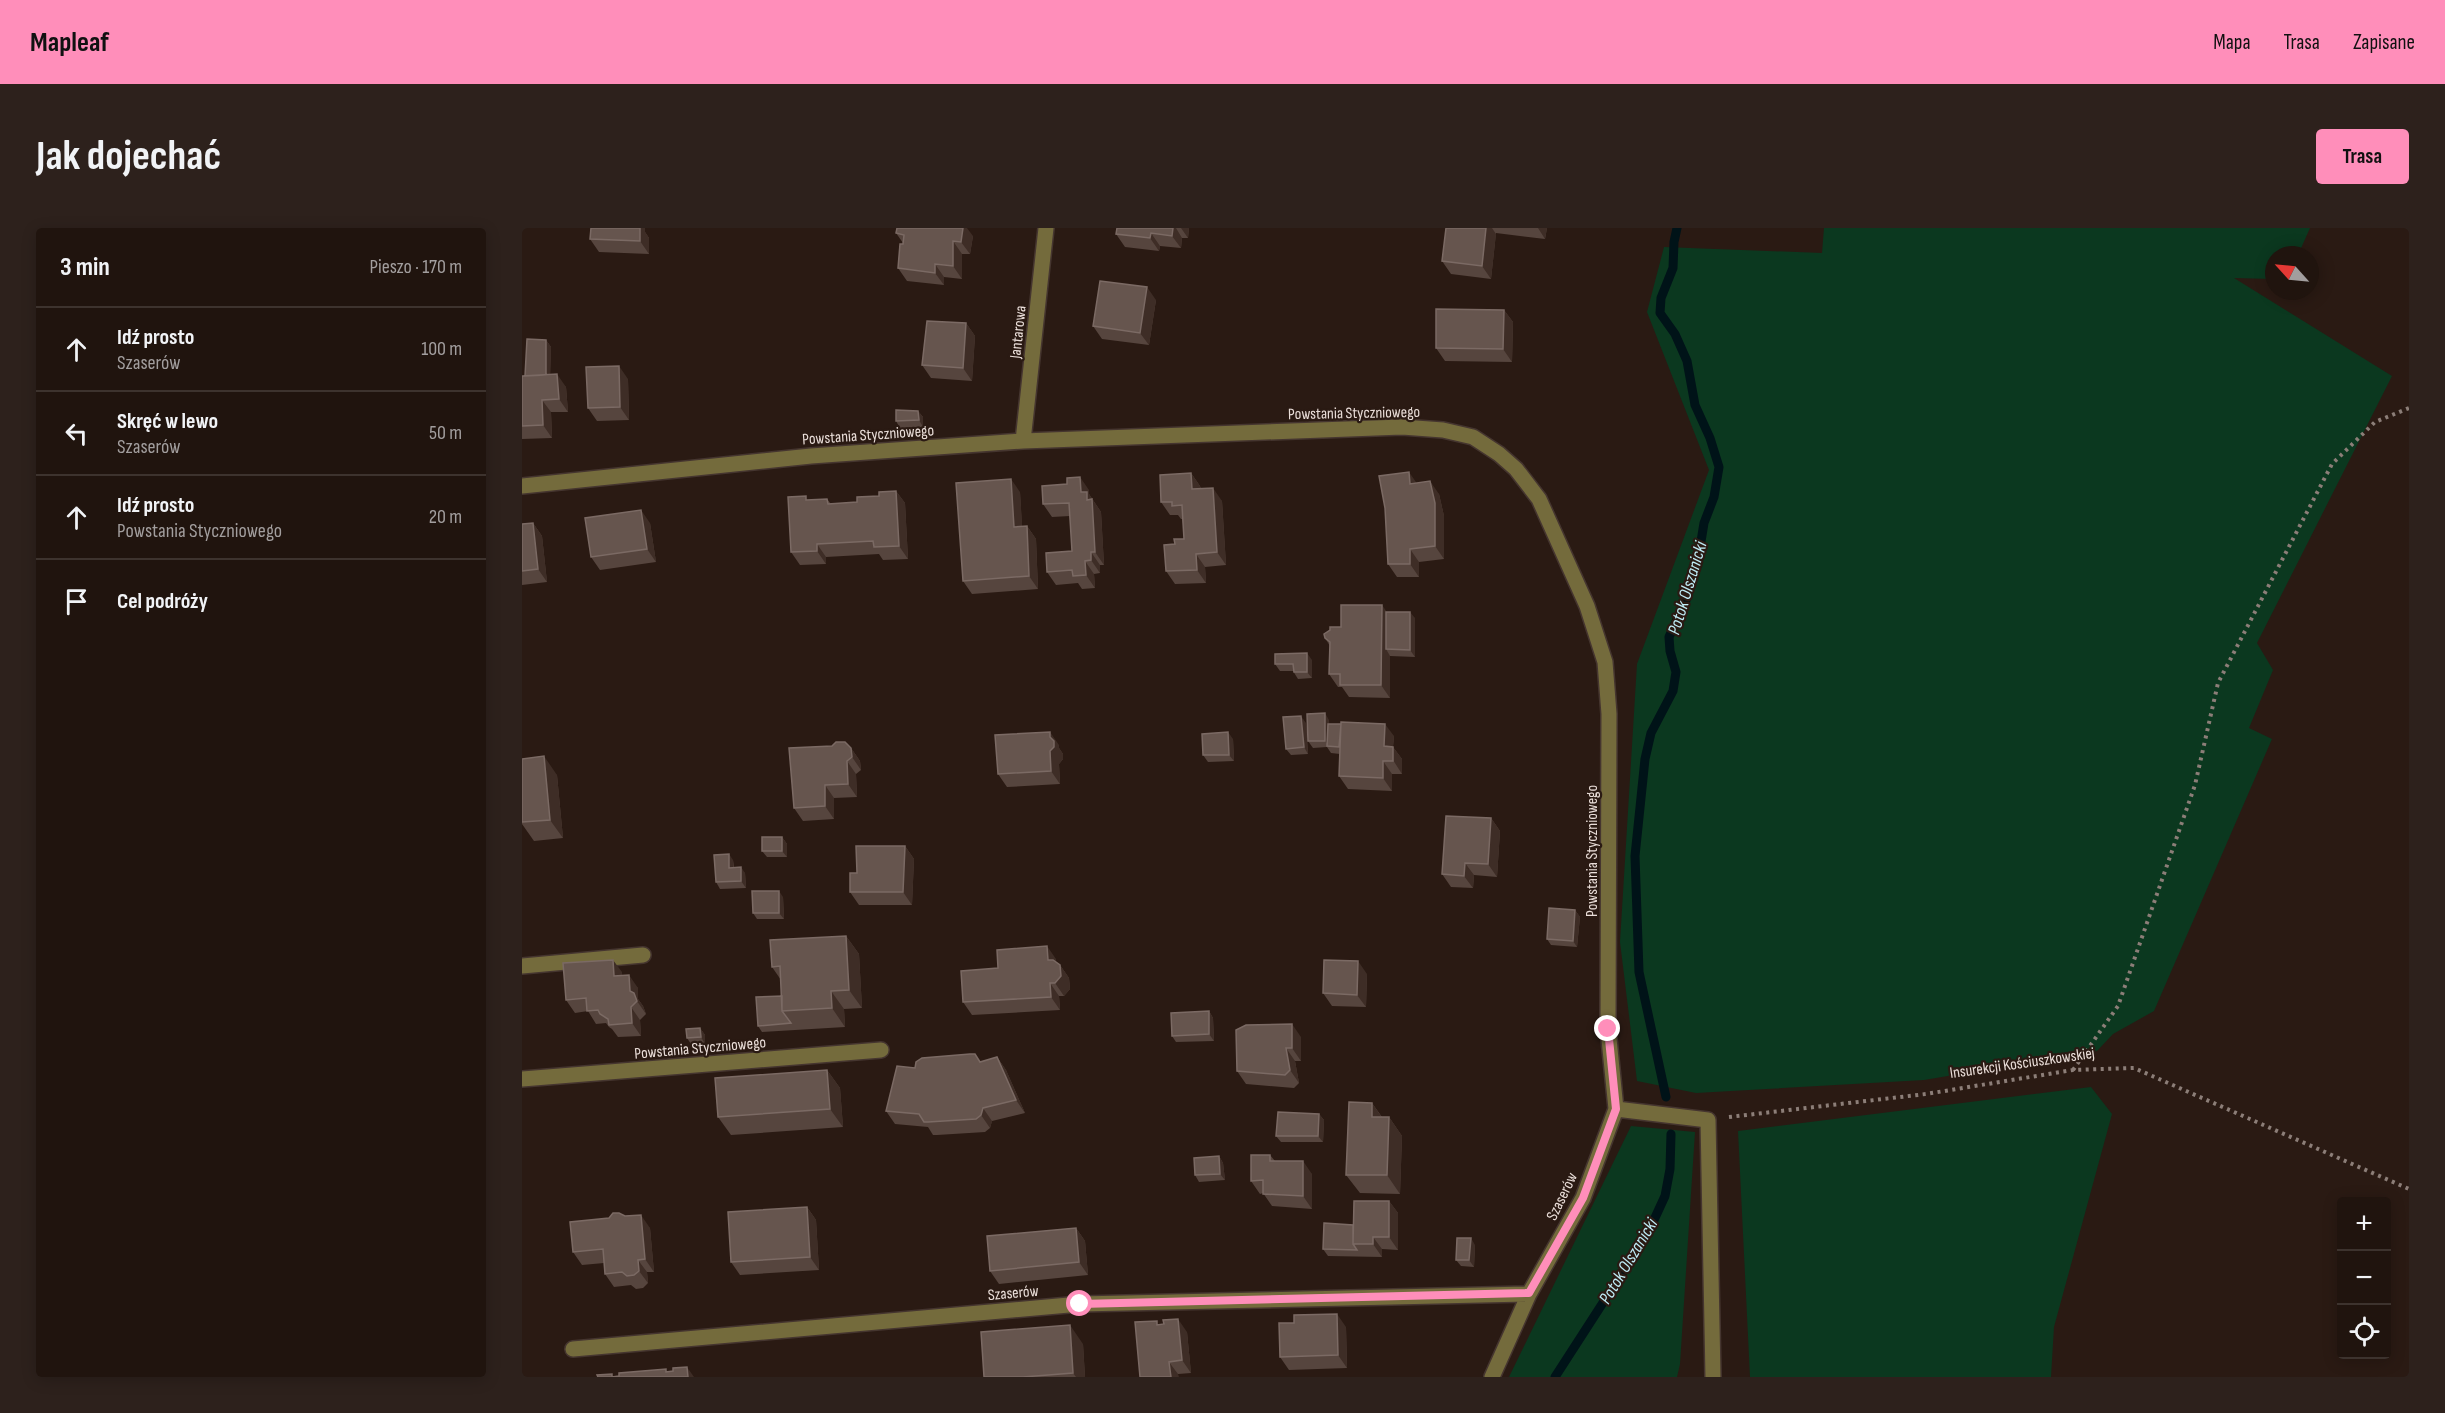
<!DOCTYPE html>
<html lang="pl">
<head>
<meta charset="utf-8">
<style>
  body { margin:0; font-family:"Sofia Sans Condensed",sans-serif; background:#2d211c; color:#f1f3f6 }
  .controls { position:absolute; right:18px; bottom:18px; display:grid; overflow:hidden; border-radius:6px; box-shadow:0 3px 15px #0003 }
  .controls button { width:54px; height:54px; display:grid; place-items:center; padding:0; border:0; border-bottom:2px solid #3d332e; background:#20140e; color:#f1f3f6; font:30px sans-serif }
  .compass { position:absolute; left:1743px; top:18px; width:54px; height:54px; border-radius:50%; background:#20140e; box-shadow:0 3px 15px #0003; rotate:297deg }
  .stop { position:absolute; width:18px; height:18px; margin:-14px; border:4px solid #ff8eba; border-radius:50%; background:#fff }
  .stop.end { background:#ff8eba; border-color:#fff; box-shadow:0 2px 6px #0008 }
  .list { margin:0; padding:0; list-style:none }
  h2 { display:flex; justify-content:space-between; align-items:center; height:78px; margin:0; padding:0 24px; font-size:26px }
  h2 small { font-size:20px; font-weight:400; color:#a29e9e }
  .list li { display:grid; grid-template-columns:39px 1fr auto; gap:18px; align-items:center; box-sizing:border-box; height:84px; padding:0 24px; border-top:2px solid #3d332e }
  .list b { display:block; font-size:22px; white-space:nowrap }
  .list p { margin:0; font-size:20px; white-space:nowrap; color:#a29e9e }
  .list em { font-size:20px; font-style:normal; color:#a29e9e }
  .icon { flex:none; width:33px; height:33px; fill:none; stroke:currentColor; stroke-width:2; stroke-linecap:round; stroke-linejoin:round }
  .map { position:relative; flex:none; width:1887px; height:1149px; overflow:hidden; border-radius:6px }
  header { display:flex; align-items:center; gap:36px; box-sizing:border-box; height:84px; padding:0 30px; background:#ff8eba; color:#111 }
  header strong { font-size:28px }
  nav { display:flex; gap:33px; margin-inline-start:auto; font-size:21px }
  .intro { display:flex; align-items:center; justify-content:space-between; box-sizing:border-box; height:144px; padding:0 36px }
  h1 { margin:0; font-size:42px }
  .button { padding:15px 27px; border-radius:6px; background:#ff8eba; color:#111; font-size:21px; font-weight:700 }
  main { display:flex; gap:36px; padding:0 36px }
  aside { flex:1; background:#20140e; border-radius:6px; box-shadow:0 3px 15px #0003 }
  .map>svg:first-child { display:block }
  .green { fill:#0b381f }
  .lines { fill:none; stroke-linecap:round; stroke-linejoin:round }
  .stream { stroke:#001318; stroke-width:9 }
  .minor-casing { stroke:#45352f; stroke-width:18 }
  .path { stroke:#8c7e78; stroke-width:4; stroke-dasharray:3 4.5; stroke-linecap:butt }
  .minor { stroke:#746b3c; stroke-width:15 }
  .wall { fill:#56453e }
  .shaded-wall { fill:#3e2d26 }
  .building { fill:#66554e; stroke:#7b6a64; stroke-width:1.5 }
  .route { stroke:#ff8eba; stroke-width:8 }
  .labels { text-anchor:middle; stroke-width:4.5; stroke-linejoin:round; paint-order:stroke }
  .street-label { font-size:16px; fill:#eaded9; stroke:#2a1a13 }
  .water-label { font-size:18px; font-style:italic; fill:#bfecf6; stroke:#2a1a13 }
</style>
</head>
<body>
<header>
<strong>Mapleaf</strong>
<nav><a>Mapa</a><a>Trasa</a><a>Zapisane</a></nav>
</header>
<div class="intro"><h1>Jak dojechać</h1><a class="button">Trasa</a></div>
<main>
<aside>
<h2>3 min<small>Pieszo · 170 m</small></h2>
<ul class="list">
<li><svg class="icon" aria-label="ahead" viewBox="0 0 24 24"><path d="M12 20V5M6 11l6-6 6 6"/></svg><div><b>Idź prosto</b><p>Szaserów</p></div><em>100 m</em></li>
<li><svg class="icon" aria-label="left" viewBox="0 0 24 24"><path d="M17 20v-9H6M10 6l-5 5 5 5"/></svg><div><b>Skręć w lewo</b><p>Szaserów</p></div><em>50 m</em></li>
<li><svg class="icon" aria-label="ahead" viewBox="0 0 24 24"><path d="M12 20V5M6 11l6-6 6 6"/></svg><div><b>Idź prosto</b><p>Powstania Styczniowego</p></div><em>20 m</em></li>
<li><svg class="icon" aria-label="arrive" viewBox="0 0 24 24"><path d="M6 21V4h12l-3 4 3 4H6"/></svg><div><b>Cel podróży</b></div></li>
</ul>
</aside>
<div class="map">
<svg width="1887" height="1149" viewBox="0 0 1887 1149">
  <rect width="100%" height="100%" fill="#2a1a13"/>
  <!-- green -->
  <path class="green" d="M1302,0H1788L1776,27H1752V51L1712,50L1870,148L1735,415L1751,442L1727,500L1750,511L1632,783L1591,806L1575,823L1402,852L1174,865L1115,853L1098,714L1115,436L1187,242L1125,84L1142,19L1300,25Z
    M1569,859L1590,886L1532,1099L1529,1149H1228L1216,903Z
    M1109,898L1173,904L1158,1136L1155,1149H987Z"/>
  <g class="lines">
    <!-- stream -->
    <path class="stream" d="M1144,869L1117,744L1113,628L1123,531L1129,505L1151,463L1154,444L1148,423L1147,409L1164,372L1175,338L1182,295L1192,269L1197,239L1188,210L1173,177L1165,133L1153,106L1138,85L1139,70L1151,40L1152,14L1155,0
      M1033,1149L1126,1005L1143,968L1148,941L1149,906"/>
    <!-- minor casing -->
    <g class="minor-casing">
      <path id="minor" d="M501,213L524,0
        M0,258L289,228L501,213L880,199L921,202L951,209L977,226L994,241L1017,271L1065,378L1083,434L1087,486L1086,801L1094,881L1061,970L1007,1066L970,1149
        M0,738L121,727
        M0,851L359,822
        M1094,881L1186,892L1191,1149
        M51,1121L558,1076L1007,1066"/>
    </g>
    <!-- path -->
    <path class="path" d="M1551,842L1596,778L1673,557L1696,455L1810,236L1853,194L1887,180
      M1207,889L1404,866L1551,842L1612,840L1887,961"/>
    <!-- minor -->
    <use href="#minor" class="minor"/>
  </g>
  <!-- wall -->
  <path class="wall" d="M69,0H123V4L127,10V26L77,24L68,11Z
    M595,0H667L666,10H660L659,20L638,18L637,23L603,19L594,6Z
    M924,0H1025L1023,11L974,5L969,51L929,46L920,33Z
    M374,5L451,8L448,26H440V51L422,49V57L385,53L376,40L381,15Z
    M634,72L627,117L580,111L571,98Z
    M982,82L991,94L990,134L923,133L914,120Z
    M444,95L453,108L450,153L409,150L400,137Z
    M24,112L29,119L28,146L44,159L46,184H29L30,210L0,211V148H3Z
    M106,151L107,192L75,193L66,180Z
    M396,183L401,189V199L378,200L374,193Z
    M669,245L678,258L679,261L700,273L704,337L683,339L684,355L653,356L644,343L653,316L662,311L661,291H659L656,287H648L639,274Z
    M894,255L917,266L922,288V331L897,334V349H875L866,336Z
    M567,262V266L579,284L582,337H578V345L572,346L573,360L560,361L556,355L534,357L525,344L550,323L548,288L530,289L521,276Z
    M374,263L383,275L386,331L361,332L357,326L304,329V336L278,337L269,324L286,272L305,271L309,276L335,274Z
    M498,264L500,299L505,298L514,311L516,361L450,366L441,353Z
    M11,295L20,308L25,354L0,357V296Z
    M128,295L134,334L78,342L69,329Z
    M864,384L893,390V429L868,428V470L827,469L820,459H816L807,446L808,418L803,410L819,399Z
    M790,432V450L776,451L771,443H758L753,436Z
    M807,492V496L872,508L871,519L880,531V546H870V563L826,561L817,548L818,526L809,525L805,519L791,520L786,513Z
    M784,495L786,526L769,527L764,521Z
    M711,511L712,533L686,534L681,527Z
    M537,517V520L541,526V531L537,536L538,556L485,559L476,546Z
    M329,520L338,533L339,542L334,546L335,569L312,570V591L281,593L272,580Z
    M0,531L35,547L41,610L12,613L0,596Z
    M969,590L978,603L975,649L952,647L951,660L929,659L920,646Z
    M260,609L265,616V629H245L240,623Z
    M383,618L392,631L390,677H337L328,664L335,645Z
    M211,632L212,639L223,645L224,660L198,661L194,654Z
    M261,669L262,691H235L231,685Z
    M1053,682L1058,689L1055,719L1029,717L1025,711Z
    M324,708L337,726L340,780L322,781L323,799L240,804L236,798L260,768L259,752L250,739Z
    M534,731V734L538,737L547,750L548,761L542,768H537L538,782L450,787L441,774L476,740Z
    M100,744V747L116,760V771L121,778L124,786L118,792L119,808L96,809L90,801L87,799L84,795L74,796L66,783L53,785L44,772Z
    M845,746L844,779L810,778L801,765Z
    M687,783L691,790L692,813L654,814L650,808Z
    M178,800L183,807V816H169L165,810Z
    M779,809V833H773L777,855L772,860L724,856L715,843Z
    M475,829L484,842L503,885L470,893L468,900L463,904L415,907H411L406,899L373,896L364,883L393,840L458,834Z
    M305,842L318,860L321,899L209,907L196,889Z
    M850,875L860,889H867L880,908L878,966L838,965L824,947Z
    M797,886L802,892L801,914H759L754,908Z
    M748,927L753,933L790,946V981L750,978L741,965L738,966L729,953Z
    M697,928L701,935L703,952L677,954L673,947Z
    M867,973L876,985V1022L860,1021V1029L806,1028L801,1021L831,997Z
    M285,979L294,992L297,1042L218,1047L209,1034Z
    M103,988L128,1000L132,1044H125L126,1055L121,1060L114,1061L109,1057L92,1059L83,1046L82,1035L60,1037L51,1024L87,990Z
    M554,1000L563,1013L566,1047L477,1056L468,1043Z
    M953,1017L952,1039L939,1038L934,1032Z
    M824,1099L825,1140L767,1142L758,1129Z
    M665,1104L669,1145L618,1149Z
    M561,1116L563,1149H462Z"/>
  <!-- shaded-wall -->
  <path class="shaded-wall" d="M116,0H123V4L127,10V26L118,13Z
    M441,0H445L451,8L448,26L439,14Z
    M651,0H654L660,10L659,20L650,8Z
    M659,0H667L666,10Z
    M964,0H970L974,6L969,51L960,38Z
    M1016,0H1025L1023,11Z
    M629,5L638,18L637,23L628,10Z
    M431,13L440,26V51L431,38Z
    M413,36L422,49V57L413,45Z
    M625,59L634,72L627,117L618,105Z
    M982,82L991,94L990,134L981,121Z
    M444,95L453,108L450,153L441,140Z
    M24,112L29,119L28,159L23,153Z
    M97,138L106,151L107,192L98,179Z
    M35,146L44,159L46,184L37,171Z
    M20,172L29,184L30,210L21,197Z
    M396,183L401,189V199L397,192Z
    M887,244L896,257L888,256Z
    M669,245L678,258L679,274L670,261Z
    M558,249L567,262V266L579,284L582,337L573,324L559,264Z
    M489,251L498,264L501,312L492,299Z
    M908,253L917,266L922,288V331L913,318Z
    M691,260L700,273L704,337L695,324Z
    M374,263L383,275L386,331L377,318Z
    M119,282L128,295L134,334L125,321Z
    M11,295L20,308L25,354L16,341Z
    M505,298L514,311L516,361L507,348Z
    M295,316L304,329V336L295,323Z
    M888,321L897,334V349L888,336Z
    M569,324L578,337V345L569,332Z
    M674,326L683,339L684,355L675,342Z
    M563,333L572,346L573,360L564,347Z
    M860,377L869,390L864,421L868,428V470L859,457Z
    M888,384L893,390V429L888,422Z
    M785,425L790,432V450L785,444Z
    M803,485L807,492L808,519L803,513Z
    M779,488L784,495L786,526L782,519Z
    M863,496L872,508L871,519L880,531V546L862,518Z
    M528,504L537,517V520L541,526V531L537,536L538,556L529,543Z
    M706,504L711,511L712,533L707,527Z
    M329,520L338,533L339,542L330,529Z
    M22,528L35,547L41,610L28,592Z
    M325,533L334,546L335,569L326,556Z
    M861,533L870,546V563L861,550Z
    M303,557L312,570V591L303,578Z
    M969,590L978,603L975,649L966,636Z
    M260,609L265,616V629L260,623Z
    M383,618L392,631L390,677L381,664Z
    M207,626L211,632L212,646L207,640Z
    M943,635L952,647L951,660L942,648Z
    M219,639L223,645L224,660L219,653Z
    M257,663L261,669L262,691L257,685Z
    M1053,682L1058,689L1055,719L1051,713Z
    M324,708L337,726L340,780L327,762Z
    M525,718L534,731L535,745L526,732Z
    M91,732L100,744L101,761L92,748Z
    M836,733L845,746L844,779L835,767Z
    M538,737L547,750L548,761L542,768L533,755Z
    M107,747L116,760V771L121,778L124,786L108,763Z
    M528,755L537,768L538,782L529,769Z
    M309,763L322,781L323,799L310,780Z
    M109,779L118,792L119,808L110,795Z
    M687,783L691,790L692,813L687,806Z
    M770,796L779,809V833L770,820Z
    M178,800L183,807V816L179,809Z
    M764,820L773,833L777,855L768,842Z
    M475,829L484,842L503,885L494,872Z
    M305,842L318,860L321,899L308,881Z
    M850,875L863,894L850,889Z
    M461,880L470,893L468,900L459,887Z
    M797,886L802,892L801,914L796,908Z
    M867,889L880,908L878,966L865,947Z
    M697,928L701,935L703,952L698,946Z
    M781,933L790,946V981L781,968Z
    M867,973L876,985V1022L867,1009Z
    M285,979L294,992L297,1042L288,1029Z
    M119,987L128,1000L132,1044L123,1031Z
    M554,1000L563,1013L566,1047L557,1034Z
    M851,1009L860,1021V1029L851,1016Z
    M949,1010L953,1017L952,1039L947,1032Z
    M116,1032L125,1044L126,1055L117,1043Z
    M815,1086L824,1099L825,1140L816,1127Z
    M656,1091L665,1104L669,1145L660,1132Z
    M548,1097L561,1116L563,1149H554L551,1145Z
    M647,1134L656,1146L657,1149H649Z
    M165,1139L172,1149H166Z"/>
  <!-- building -->
  <path class="building" d="M69,0H118V13L68,11Z
    M375,0H441L439,14L431,13V38L413,36V45L376,40L378,16H381L382,7L374,5Z
    M595,0H651L650,8L629,5L628,10L594,6Z
    M924,0H964L960,38L920,33Z
    M578,53L625,59L618,105L571,98Z
    M914,81L982,82L981,121L914,120Z
    M405,93L444,95L441,140L400,137Z
    M5,111L24,112V147L3,148Z
    M97,138L98,179L66,180L64,139Z
    M35,146L37,171L20,172L21,197L0,198V148Z
    M374,182L396,183L397,192L374,193Z
    M887,244L888,256L908,253L913,275V318L888,321V336H866L863,280L857,248Z
    M669,245L670,261L691,260L695,324L674,326L675,342L644,343L642,317L653,316L652,311H662L661,295L660,277L650,278V274H639L638,247Z
    M558,249L559,264H565V272L570,271L573,324H569V332L563,333L564,347L551,348L550,342L525,344L524,325L550,323L547,275L521,276L520,258L545,256V250Z
    M489,251L492,299L505,298L507,348L441,353L434,255Z
    M374,263L377,318L352,319L351,313L295,316V323L269,324L266,269L284,268V272L305,271L306,276L335,274V269L357,268V264Z
    M119,282L125,321L69,329L63,290Z
    M11,295L16,341L0,343V296Z
    M819,377H860L859,457H818V446H807L808,414L803,410L802,406L808,402V399H819Z
    M864,384H888V422L864,421Z
    M785,425V444H772L771,436H753V426Z
    M803,485V513H786L785,486Z
    M779,488L782,519L764,521L761,489Z
    M819,494L863,496L862,518L871,519V533H861V550L817,548Z
    M806,496H819L817,519L805,518Z
    M528,504V509L532,513V519L528,523L529,543L476,546L473,507Z
    M706,504L707,527H681L680,506Z
    M314,514H323L329,520L330,529L325,533L326,556L303,557V578L272,580L267,520L310,518Z
    M22,528L28,592L0,594V531Z
    M924,588L969,590L966,636L943,635L942,648L920,646Z
    M240,609H260V623H240Z
    M334,618H383L381,664H328V645H335Z
    M207,626V640L219,639V653L194,654L192,627Z
    M230,663H257V685H231Z
    M1027,680L1053,682L1051,713L1025,711Z
    M324,708L327,762L309,763L310,780L260,783L258,738L250,739L248,712Z
    M525,718L526,732H531L538,737L539,748L533,755H528L529,769L441,774L439,743L476,740L475,722Z
    M91,732L92,748L107,747L108,763L112,765L115,773L109,779L110,795L87,797L86,791L78,786L76,782L65,783L64,770L44,772L41,735Z
    M802,732L836,733L835,767L801,765Z
    M260,768V783L269,795L236,798L234,769Z
    M687,783V806L650,808L649,785Z
    M770,796V820H764L768,842L763,847L715,843L714,802L724,797Z
    M178,800L179,809L165,810L164,801Z
    M448,826H453L458,834L475,829L494,872L461,880L459,887L454,891L406,894H402L397,886L364,883L375,838L393,840L394,834L400,830Z
    M305,842L308,881L196,889L193,850Z
    M827,874L850,875V889H867L865,947H824Z
    M756,884L797,886L796,908H754Z
    M729,927H748V933H781V968L741,966V952L729,953Z
    M697,928L698,946L673,947L672,930Z
    M832,973H867V1009H851V1016H831Z
    M285,979L288,1029L209,1034L206,984Z
    M91,985H97L103,988L119,987L123,1031L116,1032L117,1043L112,1047L105,1048L100,1044L83,1046L81,1021L51,1024L48,994L87,990Z
    M802,995L831,997V1016L835,1022L801,1021Z
    M554,1000L557,1034L468,1043L465,1008Z
    M935,1010H949L947,1032H934Z
    M815,1086L816,1127L758,1129L757,1095H772V1087Z
    M656,1091L660,1132L647,1134L649,1149H618L613,1094L635,1093V1097L642,1096L641,1092Z
    M548,1097L551,1145L501,1149H462L459,1104Z
    M165,1139L166,1149H76L75,1147L90,1146V1149L97,1148V1145L144,1141V1144L151,1143V1140Z"/>
  <g class="lines">
    <!-- route -->
    <path class="route" d="M558,1076L1007,1065L1061,970L1094,881L1086,801"/>
  </g>
  <g class="labels">
    <!-- street labels -->
    <g class="street-label">
      <text transform="translate(495 104) rotate(-84)" y="6">Jantarowa</text>
      <text transform="translate(832 184) rotate(-1)" y="6">Powstania Styczniowego</text>
      <text transform="translate(346 206) rotate(-4)" y="6">Powstania Styczniowego</text>
      <text transform="translate(1069 623) rotate(-90)" y="6">Powstania Styczniowego</text>
      <text transform="translate(178 819) rotate(-5)" y="6">Powstania Styczniowego</text>
      <text transform="translate(1500 834) rotate(-8)" y="6">Insurekcji Kościuszkowskiej</text>
      <text transform="translate(1039 968) rotate(-64)" y="6">Szaserów</text>
      <text transform="translate(491 1064) rotate(-5)" y="6">Szaserów</text>
    </g>
    <!-- water labels -->
    <g class="water-label">
      <text transform="translate(1165 360) rotate(-73)" y="6">Potok Olszanicki</text>
      <text transform="translate(1106 1033) rotate(-59)" y="6">Potok Olszanicki</text>
    </g>
  </g>
</svg>
<div class="controls">
<button>+</button>
<button>−</button>
<button><svg class="icon" aria-label="locate" viewBox="0 0 24 24"><circle cx="12" cy="12" r="6"/><path d="M12 2v4M12 18v4M2 12h4M18 12h4"/></svg></button>
</div>
<svg class="compass" viewBox="-18 -18 36 36"><path d="M0-13l5 13h-10z" fill="#e53935"/><path d="M0 13l5-13h-10z" fill="#a29e9e"/></svg>
<div class="stop" style="left:558px;top:1076px"></div>
<div class="stop end" style="left:1086px;top:801px"></div>
</div>
</main>
</body>
</html>
